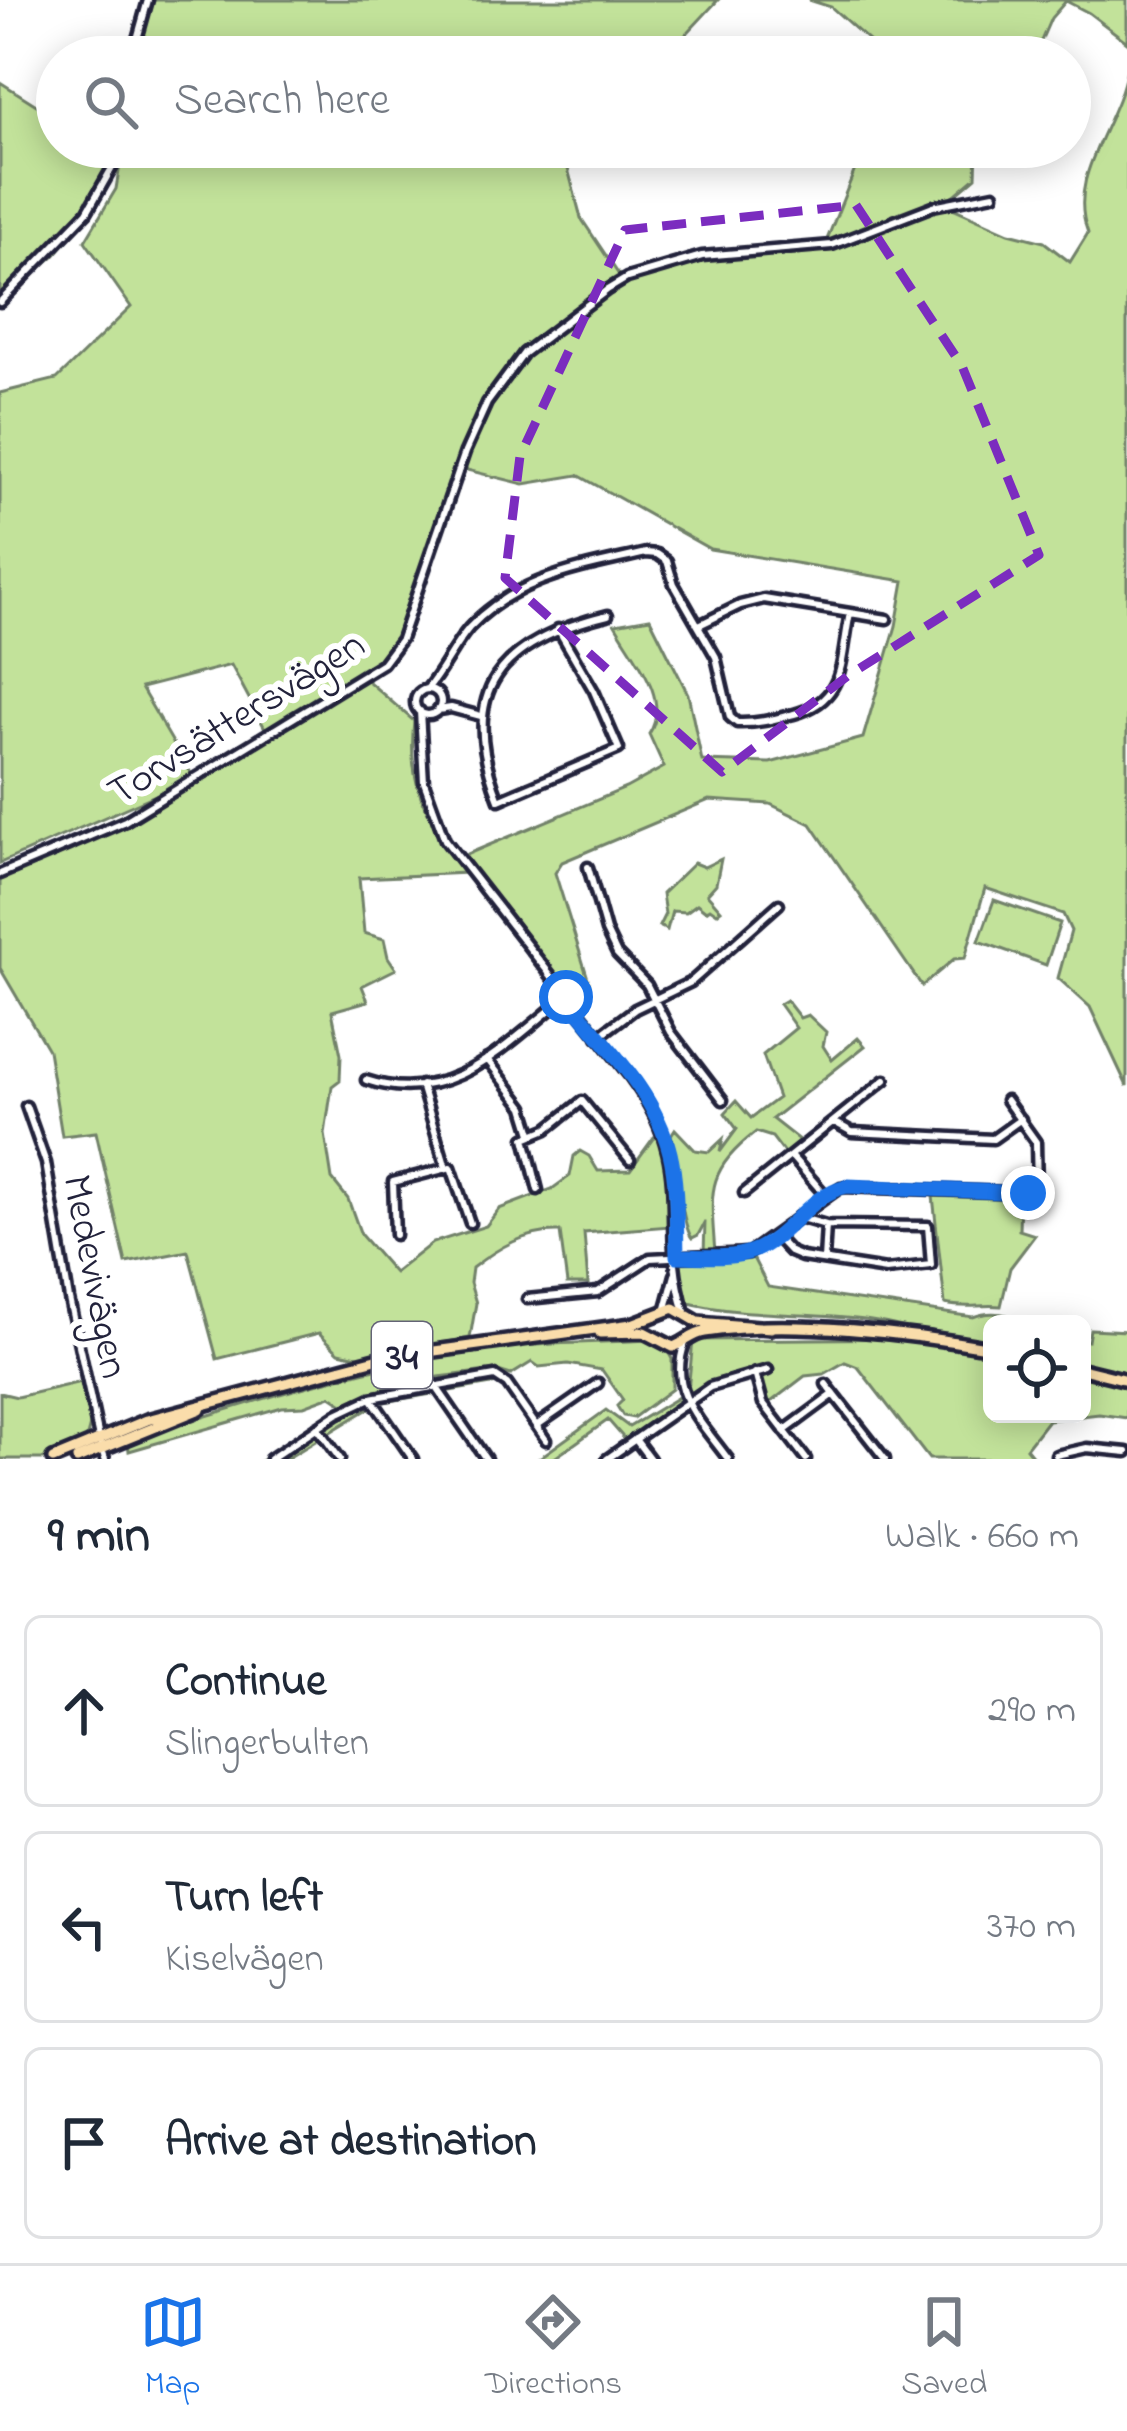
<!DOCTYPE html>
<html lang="en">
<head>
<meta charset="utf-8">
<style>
  body { margin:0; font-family:"Indie Flower",sans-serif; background:#f2f2f3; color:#1f2937 }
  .controls { position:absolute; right:36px; bottom:36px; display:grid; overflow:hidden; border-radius:18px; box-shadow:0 6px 30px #0003 }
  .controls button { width:108px; height:108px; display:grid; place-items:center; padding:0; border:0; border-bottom:3px solid #e0e1e3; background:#fff; color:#1f2937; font:60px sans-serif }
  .stop { position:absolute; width:36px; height:36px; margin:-27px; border:9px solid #1a73e8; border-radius:50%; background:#fff }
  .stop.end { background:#1a73e8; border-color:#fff; box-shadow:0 3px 12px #0008 }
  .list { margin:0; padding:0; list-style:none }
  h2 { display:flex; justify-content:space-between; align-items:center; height:156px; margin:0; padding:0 48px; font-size:51px }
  h2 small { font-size:39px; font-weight:400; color:#747a83 }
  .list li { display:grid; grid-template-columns:78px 1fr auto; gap:36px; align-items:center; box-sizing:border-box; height:192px; margin:0 24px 24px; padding:0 24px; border:3px solid #e0e1e3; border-radius:18px }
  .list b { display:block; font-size:45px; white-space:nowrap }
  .list p { margin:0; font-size:39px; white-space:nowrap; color:#747a83 }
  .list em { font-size:39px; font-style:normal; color:#747a83 }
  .icon { flex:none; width:66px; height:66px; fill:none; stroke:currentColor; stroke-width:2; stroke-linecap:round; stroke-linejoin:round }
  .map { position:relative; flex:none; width:1127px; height:1459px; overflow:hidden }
  .search { position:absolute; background:#fff; box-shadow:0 6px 30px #0003; left:36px; right:36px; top:36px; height:132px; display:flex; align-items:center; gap:30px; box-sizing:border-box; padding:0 42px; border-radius:66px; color:#747a83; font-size:45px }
  .sheet { height:804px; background:#fff }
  nav { display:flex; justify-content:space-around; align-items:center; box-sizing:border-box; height:168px; border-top:3px solid #e0e1e3; background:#fff; font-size:33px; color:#747a83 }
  nav a { display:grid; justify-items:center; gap:6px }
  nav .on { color:#1a73e8 }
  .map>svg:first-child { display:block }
  .green { fill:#c2e29a; stroke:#72826a; stroke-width:3; fill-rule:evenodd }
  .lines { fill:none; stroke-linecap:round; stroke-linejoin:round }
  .minor-casing { stroke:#22223b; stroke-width:15 }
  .tertiary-casing { stroke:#22223b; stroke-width:15 }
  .primary-casing { stroke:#22223b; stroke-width:18 }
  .minor { stroke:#fff; stroke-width:6 }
  .tertiary { stroke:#fff; stroke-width:6 }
  .primary { stroke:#faddab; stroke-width:9 }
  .route { stroke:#1a73e8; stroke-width:15 }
  .marked { fill:none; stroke:#7b2cbf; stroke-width:9; stroke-dasharray:24 15; stroke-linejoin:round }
  .labels { text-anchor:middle; stroke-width:12; stroke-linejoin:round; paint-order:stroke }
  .shield { fill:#fff; stroke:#646476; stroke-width:3 }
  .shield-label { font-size:39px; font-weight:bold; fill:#22223b }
  .street-label { font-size:42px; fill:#22223b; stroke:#fff }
</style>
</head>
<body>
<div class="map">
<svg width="1127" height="1459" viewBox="0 0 1127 1459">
  <rect width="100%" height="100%" fill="#fff"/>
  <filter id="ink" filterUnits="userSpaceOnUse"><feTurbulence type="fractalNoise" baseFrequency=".00833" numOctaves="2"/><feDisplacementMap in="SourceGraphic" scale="24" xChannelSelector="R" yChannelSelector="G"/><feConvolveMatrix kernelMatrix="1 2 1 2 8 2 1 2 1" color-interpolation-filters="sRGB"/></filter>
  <g filter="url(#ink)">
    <!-- green -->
    <path class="green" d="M151,0H718L665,57H138Z
      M809,0H1127V42L1089,13L1066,1L1051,18L1034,57H887L831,7Z
      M1127,68V1086L1090,1007L1058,978L1071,931L1063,914L985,888L965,958L954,959L922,986L811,824L770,804L709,800L562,862L555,873L590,985L570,994L463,856L626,788L664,767L649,734C672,699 633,656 615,624L650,618L688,694L702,761L770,763L863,738L896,626L904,581L710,549L578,475L524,484L459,468L412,619L392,655L362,676L414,721C406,791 430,818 466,873L359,878L364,933L384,939L388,957L396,969L362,986L368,1001L332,1011L341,1055L340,1080L332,1086L325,1134L332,1179L348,1199L361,1235L394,1273L432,1243L486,1226L499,1209L552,1189L570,1176L574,1156L580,1151L589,1156L598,1171L630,1170L654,1137H662L671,1226L584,1233L588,1284H567L560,1232C526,1231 499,1247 472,1268L470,1283L476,1303L470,1338L362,1357L339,1352L319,1333L217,1359L188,1251L126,1263L96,1132L62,1136L48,1050L0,968V870L167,795L185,782L0,863V393L57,379L131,307L85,241L116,189L123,147H610L568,169L581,218L619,275L729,257L824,247L864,147H977L976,177L944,204L1009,233L1044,242L1070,262L1088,233C1066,175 1118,125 1127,68ZM231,665L267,732L193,777L141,688Z
      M0,82L57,118V147H95L117,167L96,208L53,257L0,302Z
      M721,859L716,884L707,894L721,910L717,913L710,908L706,911L697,904L686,912L672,911L667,930L659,926L665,914L662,894L694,863L704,867Z
      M994,900L1060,923L1046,965L979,941Z
      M786,1000L800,1018L808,1015L826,1032L823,1046L832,1060L858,1038L865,1046L772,1119L804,1144L788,1158L772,1137L756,1132C704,1173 711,1192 715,1254L750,1252L768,1287L973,1317C996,1308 1014,1317 1036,1324H992V1414H1082V1373L1127,1388V1418L1099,1414L1048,1420L1026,1448L1035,1459H929L858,1367L845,1362L824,1374L805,1376L767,1405L756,1374C713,1371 663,1419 628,1443L608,1420L553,1459H538L606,1410L629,1427L682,1395L687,1401L693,1340L935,1338C858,1305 766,1323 685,1302L677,1256L704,1254L705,1222L698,1235L692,1238C681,1224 676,1159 671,1135L675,1129L695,1150L709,1152L723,1139L720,1152L737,1129L725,1113L736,1101L751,1118L778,1098L763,1055L796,1028L779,1004Z
      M933,1196L1020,1199L1019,1230L1035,1235L1010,1268L1001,1306C980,1304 967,1309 945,1304Z
      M1090,1329L1127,1331V1373L1082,1364V1340L1088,1341Z
      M653,1340L665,1346L672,1359V1389L633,1418L623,1416L617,1406L623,1400L602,1370L568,1364L539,1367L532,1362L511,1375L495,1370L399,1382L345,1405L331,1396L304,1406L282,1407L129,1451L128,1442L148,1434C248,1403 347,1371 451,1354C517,1343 586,1343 653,1340Z
      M499,1373L509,1381L378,1403L286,1459H264L372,1397L398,1387Z
      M81,1382L90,1425L86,1440L45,1459H0V1393L17,1397Z"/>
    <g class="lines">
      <!-- minor casing -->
      <g class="minor-casing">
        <path id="minor" d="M132,57L148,0
          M0,302L87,212L124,147
          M699,625L740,605L764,599L887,619
          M558,629L594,691L619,749L499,800C455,690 501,641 608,615
          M427,689C443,670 453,647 469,628C516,577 582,568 646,553L657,554L667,561L674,584L716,657L730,717L737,723C757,724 775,719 794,714C847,700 840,660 850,613
          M415 702a13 13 0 1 1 26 0a13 13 0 1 1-26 0Z
          M438,710L451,708L481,716
          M420,711L424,782L445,840L631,1078C699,1170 656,1221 685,1312
          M588,867L606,931L617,954L647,985L671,1032L723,1100
          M0,874L125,821L383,663L401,639L465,452L487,403L524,353L607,290L627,278L702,256L832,245L933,206L994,194
          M598,1037L635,1009L691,982L779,904
          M487,1059L524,1107L532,1133
          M366,1080C451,1108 506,1044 566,997
          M421,1085L446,1168
          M26,1106L46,1163L69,1299L99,1438
          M834,1122L852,1132L993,1139L1021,1119
          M792,1157L825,1195
          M538,1190L525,1138L547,1129L582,1101L630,1160
          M744,1193L885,1080
          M395,1235L393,1182L451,1167L470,1223
          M775,1236L790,1252L802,1257L886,1270L931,1265L928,1226L826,1225L798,1217
          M824,1260L826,1225
          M527,1299L598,1292L650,1258L749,1253L841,1187L1037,1193L1036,1142L1006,1100
          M666,1308L675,1275
          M685,1343C667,1391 701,1422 728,1459
          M755,1373L763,1403L806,1459
          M826,1384L885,1459
          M435,1385L486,1459
          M371,1398L413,1459
          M536,1426L598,1383
          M317,1427L340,1459
          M784,1431L834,1394
          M635,1439L650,1459
          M1056,1455L1087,1448L1127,1452
          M270,1459L337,1414L371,1398L495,1376L507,1384L546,1440
          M607,1459L710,1387L768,1370"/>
      </g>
      <!-- tertiary casing -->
      <g class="tertiary-casing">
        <path id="tertiary" d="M99,1438L105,1459"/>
      </g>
      <!-- primary casing -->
      <g class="primary-casing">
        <path id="primary" d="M600,1333L644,1332L673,1347C685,1343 692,1334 705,1332C790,1319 908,1333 992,1348
          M1082,1369L1127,1380
          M53,1459L147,1420L376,1359L632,1324L674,1308L698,1322L771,1328
          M77,1459L200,1409"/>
      </g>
      <!-- minor -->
      <use href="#minor" class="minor"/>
      <!-- tertiary -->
      <use href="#tertiary" class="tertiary"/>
      <!-- primary -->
      <use href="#primary" class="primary"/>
    </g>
  </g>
  <g class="lines" filter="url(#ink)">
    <!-- route -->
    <path class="route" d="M566,997C604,1044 655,1092 670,1153C678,1186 676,1222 677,1256C700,1256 731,1260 753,1251C789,1237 809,1194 847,1186L1028,1193"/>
  </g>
  <!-- marked area -->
  <path class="marked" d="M856,205L962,366L1039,555L849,675L722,772L505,578L520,456L625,230Z"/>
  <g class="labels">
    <!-- shield labels -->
    <rect class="shield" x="372" y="1322" width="60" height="66" rx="9"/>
    <g class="shield-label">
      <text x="402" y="1369">34</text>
    </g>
    <!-- street labels -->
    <g class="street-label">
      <text transform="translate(235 716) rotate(-32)" y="15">Torvsättersvägen</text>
      <text transform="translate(98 1276) rotate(79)" y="15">Medevivägen</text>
    </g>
  </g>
</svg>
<div class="controls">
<button><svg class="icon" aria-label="locate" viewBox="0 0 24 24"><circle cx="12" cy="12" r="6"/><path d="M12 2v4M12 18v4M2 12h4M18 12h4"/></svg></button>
</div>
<div class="stop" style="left:566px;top:997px"></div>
<div class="stop end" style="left:1028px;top:1193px"></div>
<div class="search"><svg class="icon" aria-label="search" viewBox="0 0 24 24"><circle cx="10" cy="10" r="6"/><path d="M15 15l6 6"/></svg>Search here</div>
</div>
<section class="sheet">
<h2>9 min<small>Walk · 660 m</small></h2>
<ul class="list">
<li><svg class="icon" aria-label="ahead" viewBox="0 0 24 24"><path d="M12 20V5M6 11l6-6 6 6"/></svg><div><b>Continue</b><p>Slingerbulten</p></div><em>290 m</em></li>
<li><svg class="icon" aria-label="left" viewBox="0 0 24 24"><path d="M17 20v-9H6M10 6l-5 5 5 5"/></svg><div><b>Turn left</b><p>Kiselvägen</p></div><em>370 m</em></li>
<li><svg class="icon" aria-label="arrive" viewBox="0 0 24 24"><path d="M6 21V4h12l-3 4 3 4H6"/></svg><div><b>Arrive at destination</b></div></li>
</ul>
</section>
<nav>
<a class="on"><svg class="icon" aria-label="map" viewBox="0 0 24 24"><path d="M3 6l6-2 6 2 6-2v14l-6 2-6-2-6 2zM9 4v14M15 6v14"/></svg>Map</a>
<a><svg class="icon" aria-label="directions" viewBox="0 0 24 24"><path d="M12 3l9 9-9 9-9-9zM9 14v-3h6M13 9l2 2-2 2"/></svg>Directions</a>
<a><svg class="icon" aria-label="saved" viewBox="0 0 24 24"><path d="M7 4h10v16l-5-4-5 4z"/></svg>Saved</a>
</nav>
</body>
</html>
